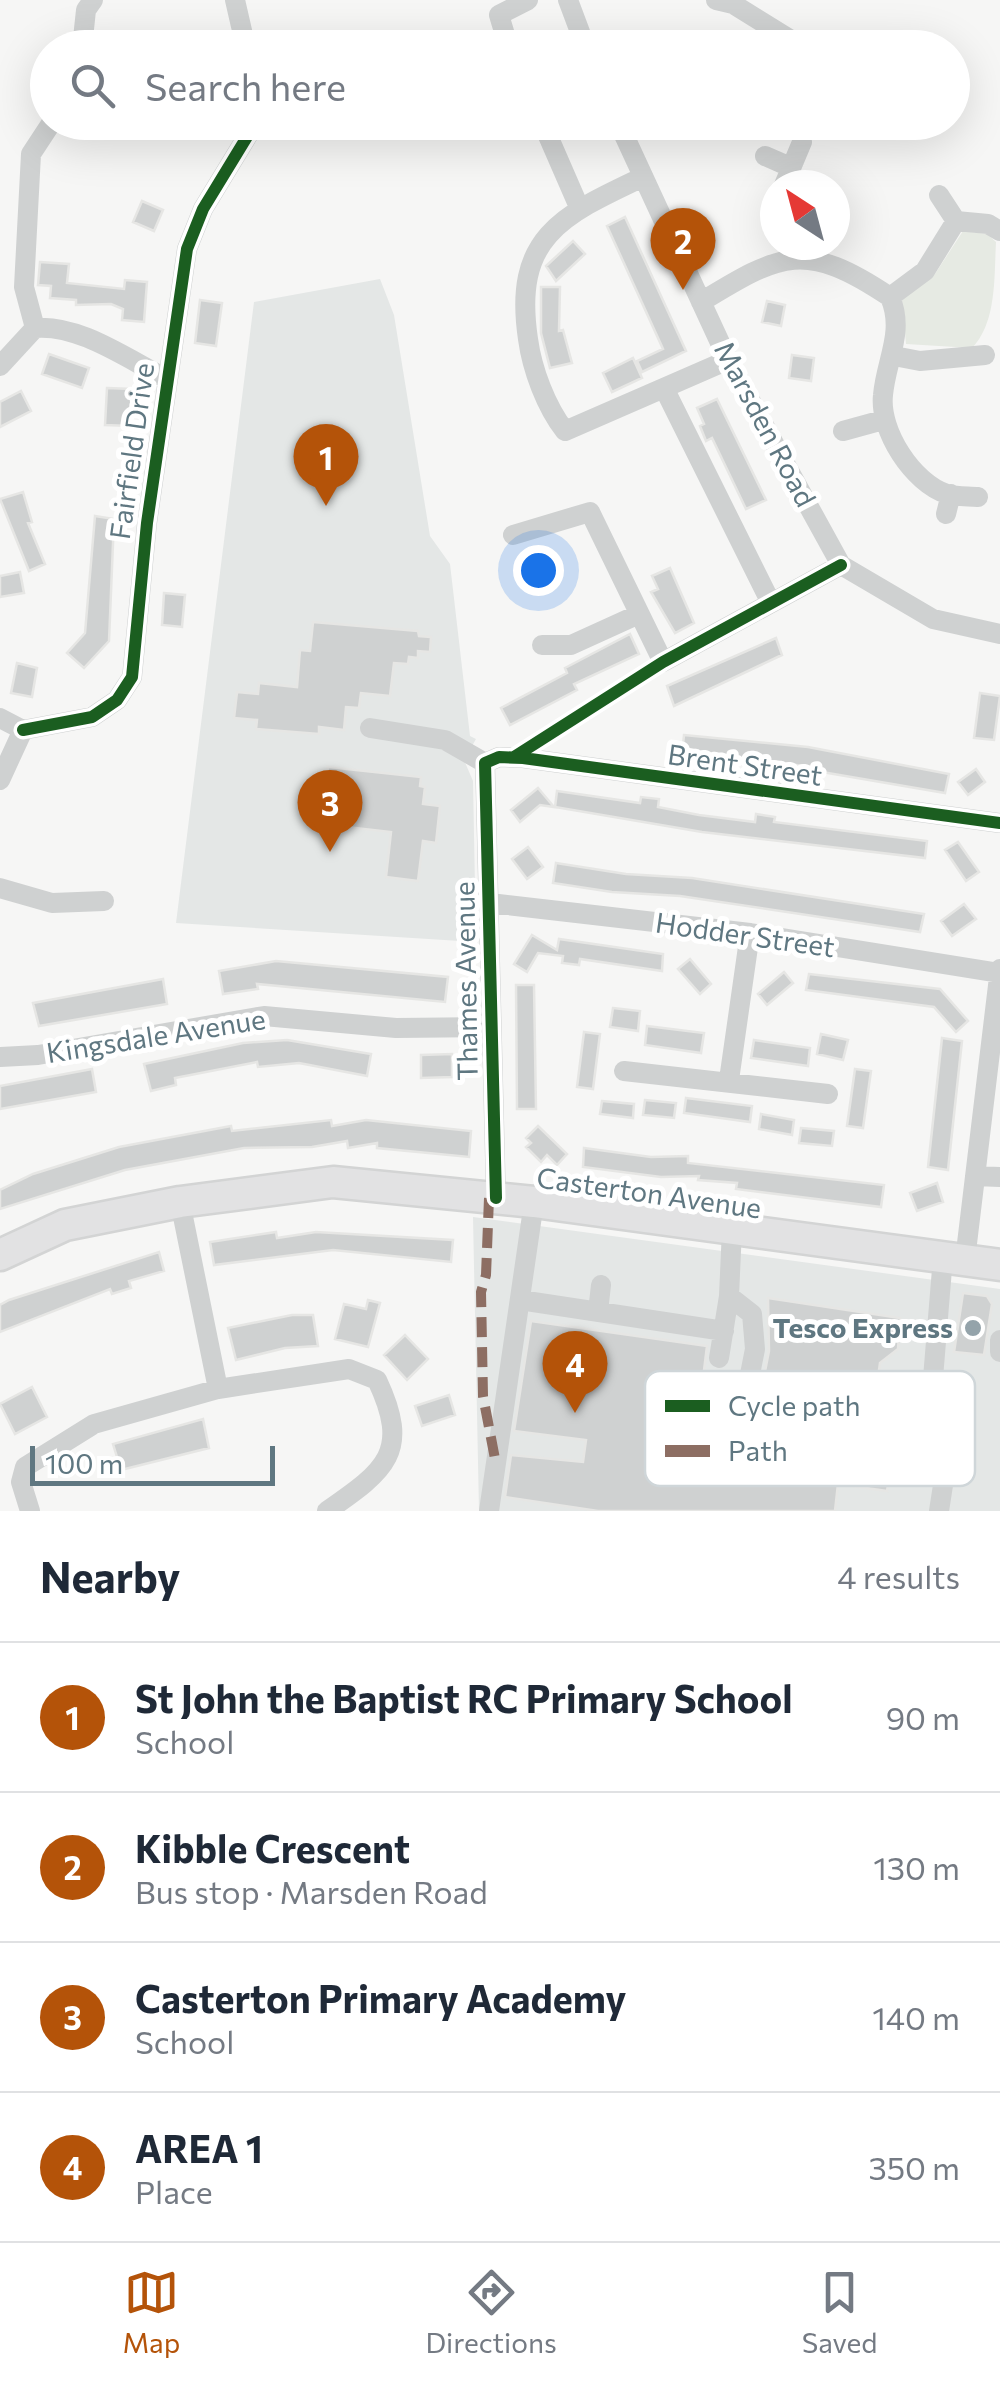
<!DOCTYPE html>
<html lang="en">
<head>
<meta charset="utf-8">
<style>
  body { margin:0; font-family:Commissioner,sans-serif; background:#f2f2f3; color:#1f2937 }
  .compass { position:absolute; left:760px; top:170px; width:90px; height:90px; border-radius:50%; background:#fff; box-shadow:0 10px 40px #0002; rotate:324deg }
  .scale { position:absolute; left:30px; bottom:25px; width:245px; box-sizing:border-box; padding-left:10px; border:5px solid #5f7781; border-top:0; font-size:28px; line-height:35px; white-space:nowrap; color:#5f7781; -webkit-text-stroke:8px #fff; paint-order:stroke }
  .you { position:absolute; left:538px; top:570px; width:35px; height:35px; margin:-25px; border:8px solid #fff; border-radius:50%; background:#1a73e8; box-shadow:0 0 0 15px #1a73e833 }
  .badge { display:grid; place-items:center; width:65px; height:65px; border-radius:50%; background:#b45309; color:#fff; font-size:32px; font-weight:700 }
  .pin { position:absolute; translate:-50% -82px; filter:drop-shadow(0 2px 5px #0008) }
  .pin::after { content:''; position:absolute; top:52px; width:35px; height:30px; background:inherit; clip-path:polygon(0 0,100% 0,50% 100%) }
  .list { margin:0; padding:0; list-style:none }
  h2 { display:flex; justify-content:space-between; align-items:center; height:130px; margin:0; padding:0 40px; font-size:42px }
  h2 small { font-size:32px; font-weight:400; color:#747a83 }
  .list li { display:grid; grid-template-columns:65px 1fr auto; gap:30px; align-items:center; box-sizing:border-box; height:150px; padding:0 40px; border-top:2px solid #e0e1e3 }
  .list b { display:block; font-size:38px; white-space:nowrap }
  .list p { margin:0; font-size:32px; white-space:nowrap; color:#747a83 }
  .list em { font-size:32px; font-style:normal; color:#747a83 }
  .icon { flex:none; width:55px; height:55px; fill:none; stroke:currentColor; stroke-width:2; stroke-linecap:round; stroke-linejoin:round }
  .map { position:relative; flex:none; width:1000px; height:1511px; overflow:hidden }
  .search { position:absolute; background:#fff; box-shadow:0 10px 40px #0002; left:30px; right:30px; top:30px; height:110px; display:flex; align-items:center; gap:25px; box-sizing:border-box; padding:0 35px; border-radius:55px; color:#747a83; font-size:38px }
  .sheet { height:730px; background:#fff }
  nav { display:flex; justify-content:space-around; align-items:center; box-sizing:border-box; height:140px; border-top:2px solid #e0e1e3; background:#fff; font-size:28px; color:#747a83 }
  nav a { display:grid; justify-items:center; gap:5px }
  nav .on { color:#b45309 }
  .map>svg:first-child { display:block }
  .built { fill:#e4e7e6 }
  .green { fill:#e6eae3 }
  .building { fill:#cfd1d1; stroke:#e6e6e4; stroke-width:2.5 }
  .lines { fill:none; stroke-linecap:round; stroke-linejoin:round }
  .highway-casing { stroke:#d3d4d4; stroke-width:35 }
  .minor { stroke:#cfd1d1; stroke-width:20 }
  .highway { stroke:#e2e2e3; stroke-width:30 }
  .quiet { stroke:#8d6e63; stroke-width:10; stroke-dasharray:20 10; stroke-linecap:butt }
  .cycleway-casing { stroke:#fff; stroke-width:19 }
  .cycleway { stroke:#1b5e20; stroke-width:12 }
  .poi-dot { fill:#94a3aa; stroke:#fff; stroke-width:4 }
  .labels { text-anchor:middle; stroke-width:10; stroke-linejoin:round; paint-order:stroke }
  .street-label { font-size:28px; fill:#5f7781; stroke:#fff }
  .poi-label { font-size:28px; font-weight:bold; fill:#5f7781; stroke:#fff; text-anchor:end }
  .key { fill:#fff; stroke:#cfd6d9; stroke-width:2.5 }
  .key-label { font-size:28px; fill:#5f7781 }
</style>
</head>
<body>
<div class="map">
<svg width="1000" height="1511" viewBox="0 0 1000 1511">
  <rect width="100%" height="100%" fill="#f6f6f5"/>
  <!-- built -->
  <path class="built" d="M380,279L394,315L430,536L450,564L470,736L476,739L464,760L473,781L476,942L176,923L254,302Z
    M473,1217L1000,1289V1511H479Z"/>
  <!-- green -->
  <path class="green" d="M963,231L987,234L996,242C994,277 997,322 972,348L906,344L902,300L935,274Z"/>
  <!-- building -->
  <path class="building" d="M142,201L163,210L154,231L133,222Z
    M625,217L686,351L642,372L637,361L663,349L607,226Z
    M573,241L585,254L556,281L546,266Z
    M40,262L69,264L67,283L124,289L125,280L147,282L144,322L122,320L123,309L111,304L76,305V300L50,298L51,286L38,285Z
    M541,287H560L559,331L563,330L572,363L550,368L541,333Z
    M200,300L222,303L216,346L195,343Z
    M767,301L785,305L781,326L762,322Z
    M49,354L89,368L82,388L42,374Z
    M792,355L814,358L811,381L789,378Z
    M633,358L642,378L612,392L603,373Z
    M107,388L132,389L131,426L105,425Z
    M21,391L31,411L0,427V402Z
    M717,399L766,500L746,509L712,438L706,441L700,426L704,424L697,408Z
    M23,492L32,522L28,523L45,564L29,571L0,499Z
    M95,516L114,519L109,641L84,668L67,653L85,633Z
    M670,568L694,623L675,633L651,592L658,589L652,576Z
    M20,572L24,593L0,597V576Z
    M164,593L185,595L182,627L162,625Z
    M313,622L418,631L419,636L431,637L430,652L418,651V658L409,657L408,664L394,663L390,696L361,693L359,708L346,707L344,730L319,727V734L256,729L257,720L234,718L237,692L258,694L259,683L297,687L300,650L310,651Z
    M630,634L639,654L574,684L577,690L510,725L501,708L567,673L565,668Z
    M776,638L782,655L674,706L667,686Z
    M17,663L37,668L32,697L11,693Z
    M980,693L1000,696L994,740L974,738Z
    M684,735L808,747L949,774L945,793L816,771L817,767L682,754Z
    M328,767L421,777L420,786L425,787L423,804L440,806L436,843L423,841L418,881L386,877L391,832L312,823L315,797L324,798Z
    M976,769L985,782L968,795L958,782Z
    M538,788L554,807L540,805L520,822L511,810Z
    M557,791L640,803L641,797L659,799L658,807L699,815L755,822L756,814L775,817L774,822L927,841L925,858L702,832L555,807Z
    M958,842L979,872L966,881L945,850Z
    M528,847L543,867L527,879L512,859Z
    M556,863L626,874L692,878L924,914L920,932L680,896L612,892L553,883Z
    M964,904L976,919L952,936L941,921Z
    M532,935L557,950L559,939L663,954L662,971L580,959L579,965L562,963L563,956L538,953L527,972L514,964Z
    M690,959L711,984L700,994L678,969Z
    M276,961L448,977L445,1002L257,984L258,989L223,994L219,971Z
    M784,972L793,983L767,1005L758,994Z
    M809,974L940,989L968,1021L956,1032L934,1007L806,990Z
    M163,979L167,1004L39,1026L33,1003Z
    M516,985H534L536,1109H517Z
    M613,1008L640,1011L638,1031L610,1027Z
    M647,1026L704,1033L701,1053L645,1045Z
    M584,1032L600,1034L593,1089L577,1087Z
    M821,1034L848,1040L843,1060L817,1054Z
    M942,1038L962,1041L948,1170L928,1167Z
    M287,1040L371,1054L367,1076L299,1063L258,1067L257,1062L175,1078L176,1085L151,1091L144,1064L243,1043Z
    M754,1040L810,1048L808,1066L751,1058Z
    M452,1054V1077L421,1078V1055Z
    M92,1069L96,1092L0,1109V1086Z
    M855,1069L871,1071L863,1128L847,1126Z
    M686,1098L752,1106L750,1122L684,1113Z
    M645,1100L676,1103L674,1118L643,1115Z
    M602,1101L634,1104L633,1118L600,1114Z
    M761,1114L794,1120L792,1135L759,1129Z
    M331,1120L332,1126L366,1120L471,1131L469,1157L377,1148V1143L348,1148L347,1141L312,1147L244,1148L125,1170L0,1209V1190L33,1174L119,1147L231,1126L232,1131Z
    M538,1126L567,1154L557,1165L547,1155L541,1162L526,1147L531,1143L526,1138Z
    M801,1128L834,1131L832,1146L799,1143Z
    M584,1148L651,1157L688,1156V1163L884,1185L881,1207L736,1189L737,1183L698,1180L699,1176L661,1177L583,1167Z
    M937,1183L943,1202L917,1211L910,1193Z
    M276,1232L277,1238L316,1232L453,1240L451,1262L333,1250L214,1265L210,1242Z
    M159,1252L164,1271L129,1281L131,1288L112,1294L110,1289L0,1332V1305L9,1300Z
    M963,1293L987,1296L992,1304L984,1355L954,1352Z
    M768,1298L900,1318L898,1349L880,1363L873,1414L760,1397L769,1351Z
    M368,1300L380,1303L368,1347L335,1339L344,1304L366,1309Z
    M292,1315H313L318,1346L285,1348L236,1360L228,1328Z
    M531,1321L707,1346L700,1403L719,1430L717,1437L815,1453L819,1436L833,1437L830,1453L892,1461L887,1491L838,1484L835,1511H598L505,1497L511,1455L583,1462L586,1440L514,1431Z
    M405,1335L428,1359L407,1380L384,1355Z
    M32,1387L47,1417L15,1434L0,1404Z
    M449,1395L455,1415L422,1426L415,1406Z
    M203,1419L209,1448L121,1470L113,1444Z"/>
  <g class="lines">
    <!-- highway casing -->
    <g class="highway-casing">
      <path id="highway" d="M0,1255L65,1225L180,1202L333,1182L534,1202L1000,1265"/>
    </g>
    <!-- minor -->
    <path class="minor" d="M235,0L246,48
      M568,0L586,48
      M716,0L733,4L804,48
      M82,48L86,10L93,0
      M509,48L499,15L528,0
      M542,122L579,207
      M618,122L728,360L841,565L933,619L1000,634
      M765,156L788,166
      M643,177C560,216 513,238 528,339C532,369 546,407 565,431L728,360
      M784,185L802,142
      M939,195L956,221
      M890,297L925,271L956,221L988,224L1000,231
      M701,302C781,253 805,240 890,297C905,332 886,360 883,395C879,431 913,483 947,494C956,497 969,496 978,497
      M35,328C79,324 127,359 167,379
      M894,356L920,361L985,355
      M0,366L35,328L24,287L31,154L52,122
      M664,388L770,601
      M843,431L883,420
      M946,514L951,494
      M513,535L590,512L663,662L841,565
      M542,645H571L637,615
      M0,718L23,730
      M370,728L445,740L485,763
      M23,730L92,717L117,700L132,677L147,523L187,249L203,209L256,122
      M485,763L499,757L523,758L1000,823
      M485,763L496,1198
      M0,780L23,730
      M0,888L52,903L104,901
      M490,903L750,933L999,973
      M0,1057L38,1055L264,1016L396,1028L491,1027
      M624,1071L828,1094
      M729,1080L750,933
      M975,1176L1000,1177
      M180,1202L218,1389
      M732,1229L729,1296L752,1314L755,1349L743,1410
      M965,1260L1000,969
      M520,1300L724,1331
      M598,1312L601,1285
      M1000,1340V1352
      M719,1358L729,1296
      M30,1511L21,1482L25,1467L94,1424L218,1389L349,1369L377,1380C411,1452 386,1470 327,1511
      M489,1511L534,1202
      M939,1511L950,1440L933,1378L943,1257"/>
    <!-- highway -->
    <use href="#highway" class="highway"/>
    <!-- quiet -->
    <path class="quiet" d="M489,1198L486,1275L481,1292L483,1396L496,1464"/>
    <!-- cycleway casing -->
    <g class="cycleway-casing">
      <path id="cycleway" d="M23,730L92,717L117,700L132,677L147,523L187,249L203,209L256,122
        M514,757L663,662L841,565
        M496,1198L485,763L499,757L523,758L1000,823"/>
    </g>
    <!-- cycleway -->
    <use href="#cycleway" class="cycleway"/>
  </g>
  <!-- markers -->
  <circle class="poi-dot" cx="973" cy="1328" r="10"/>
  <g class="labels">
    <!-- street labels -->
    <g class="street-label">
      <text transform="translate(765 424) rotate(62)" y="10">Marsden Road</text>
      <text transform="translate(132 451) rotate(-82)" y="10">Fairfield Drive</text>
      <text transform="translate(745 765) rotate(8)" y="10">Brent Street</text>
      <text transform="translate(745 935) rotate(8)" y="10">Hodder Street</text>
      <text transform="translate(466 981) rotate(-91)" y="10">Thames Avenue</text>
      <text transform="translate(156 1036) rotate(-9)" y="10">Kingsdale Avenue</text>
      <text transform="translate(649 1193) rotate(8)" y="10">Casterton Avenue</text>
    </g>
    <!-- poi labels -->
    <g class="poi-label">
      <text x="953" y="1338">Tesco Express</text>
    </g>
  </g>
  <!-- legend -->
  <rect x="645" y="1371" width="330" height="115" rx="15" class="key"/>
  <rect x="665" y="1400" width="45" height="12" fill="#1b5e20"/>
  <rect x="665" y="1445" width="45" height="12" fill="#8d6e63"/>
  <g class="key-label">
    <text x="728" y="1416">Cycle path</text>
    <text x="728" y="1461">Path</text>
  </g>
</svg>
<svg class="compass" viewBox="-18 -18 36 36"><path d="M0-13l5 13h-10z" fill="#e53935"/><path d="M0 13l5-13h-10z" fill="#747a83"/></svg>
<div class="scale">100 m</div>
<div class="you"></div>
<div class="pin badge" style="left:326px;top:506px">1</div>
<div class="pin badge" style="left:683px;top:290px">2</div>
<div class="pin badge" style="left:330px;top:852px">3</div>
<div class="pin badge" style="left:575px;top:1413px">4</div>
<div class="search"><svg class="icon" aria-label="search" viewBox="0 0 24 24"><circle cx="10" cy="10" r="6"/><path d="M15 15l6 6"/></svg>Search here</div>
</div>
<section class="sheet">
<h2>Nearby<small>4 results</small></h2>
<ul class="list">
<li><span class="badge">1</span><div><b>St John the Baptist RC Primary School</b><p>School</p></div><em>90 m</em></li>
<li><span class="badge">2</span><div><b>Kibble Crescent</b><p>Bus stop · Marsden Road</p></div><em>130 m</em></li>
<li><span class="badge">3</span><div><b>Casterton Primary Academy</b><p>School</p></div><em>140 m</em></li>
<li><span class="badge">4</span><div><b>AREA 1</b><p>Place</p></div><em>350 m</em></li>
</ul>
</section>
<nav>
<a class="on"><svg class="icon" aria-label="map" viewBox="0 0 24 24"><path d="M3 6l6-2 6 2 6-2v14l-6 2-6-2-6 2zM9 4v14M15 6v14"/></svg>Map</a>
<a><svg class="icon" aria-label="directions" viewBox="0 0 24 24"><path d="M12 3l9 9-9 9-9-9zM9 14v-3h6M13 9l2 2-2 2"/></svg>Directions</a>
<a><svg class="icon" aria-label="saved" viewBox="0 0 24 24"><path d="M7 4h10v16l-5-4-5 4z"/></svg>Saved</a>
</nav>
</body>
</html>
